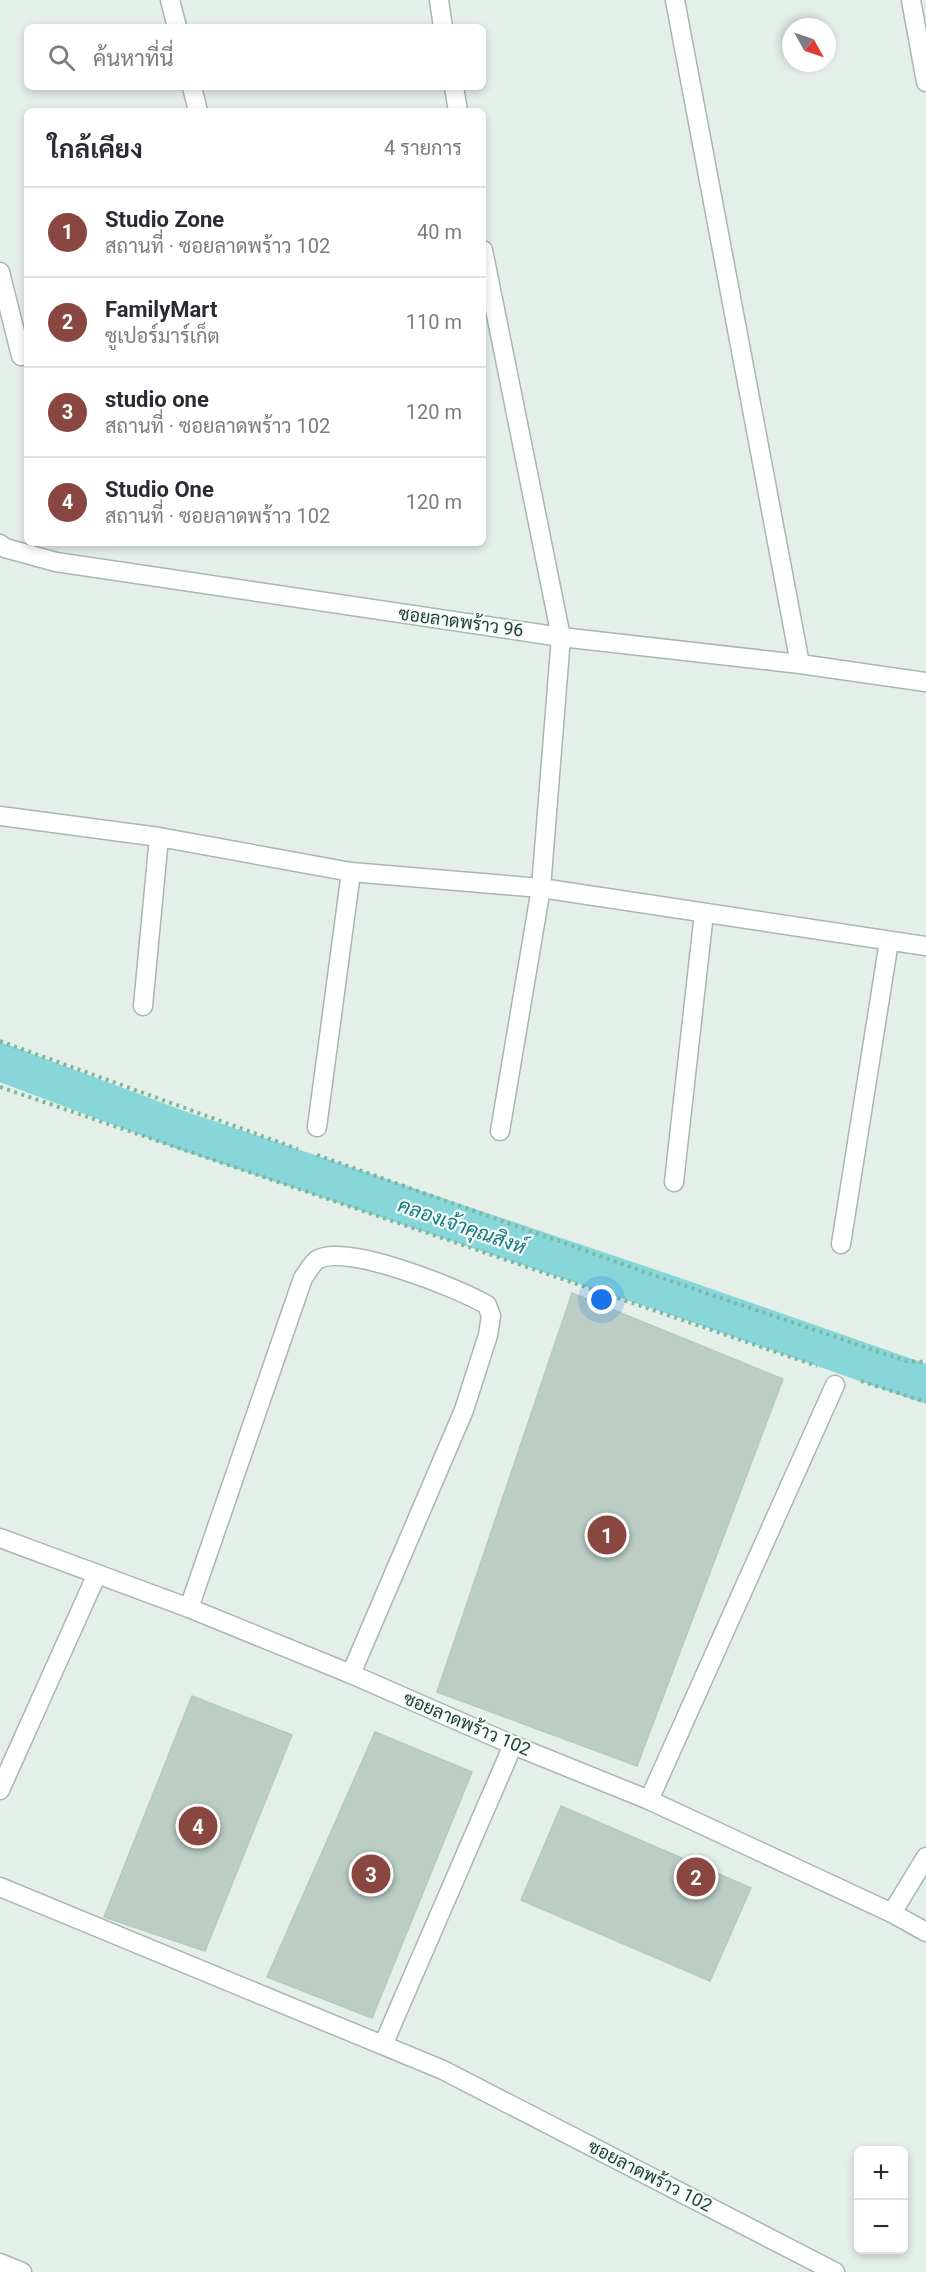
<!DOCTYPE html>
<html lang="th">
<head>
<meta charset="utf-8">
<style>
  body { margin:0; font-family:Roboto,Sarabun,sans-serif; background:#f2f2f3; color:#2b2b33 }
  .controls { position:absolute; right:18px; bottom:18px; display:grid; overflow:hidden; border-radius:9px; box-shadow:0 3px 9px #0003 }
  .controls button { width:54px; height:54px; display:grid; place-items:center; padding:0; border:0; border-bottom:2px solid #e1e1e2; background:#fff; color:#2b2b33; font:30px sans-serif }
  .compass { position:absolute; left:782px; top:18px; width:54px; height:54px; border-radius:50%; background:#fff; box-shadow:0 3px 9px #0003; rotate:130deg }
  .you { position:absolute; left:602px; top:1300px; width:21px; height:21px; margin:-15px; border:4px solid #fff; border-radius:50%; background:#1a73e8; box-shadow:0 0 0 9px #1a73e833 }
  .badge { display:grid; place-items:center; width:39px; height:39px; border-radius:50%; background:#8a4741; color:#fff; font-size:20px; font-weight:700 }
  .pin { position:absolute; translate:-50% -50%; border:3px solid #fff; box-shadow:0 2px 6px #0006 }
  .list { margin:0; padding:0; list-style:none }
  h2 { display:flex; justify-content:space-between; align-items:center; height:78px; margin:0; padding:0 24px; font-size:26px }
  h2 small { font-size:20px; font-weight:400; color:#7c7c81 }
  .list li { display:grid; grid-template-columns:39px 1fr auto; gap:18px; align-items:center; box-sizing:border-box; height:90px; padding:0 24px; border-top:2px solid #e1e1e2 }
  .list b { display:block; font-size:22px; white-space:nowrap }
  .list p { margin:0; font-size:20px; white-space:nowrap; color:#7c7c81 }
  .list em { font-size:20px; font-style:normal; color:#7c7c81 }
  .icon { flex:none; width:33px; height:33px; fill:none; stroke:currentColor; stroke-width:2; stroke-linecap:round; stroke-linejoin:round }
  .map { position:relative; flex:none; width:926px; height:2272px; overflow:hidden }
  .search { position:absolute; background:#fff; box-shadow:0 3px 9px #0003; left:24px; top:24px; width:462px; height:66px; display:flex; align-items:center; gap:15px; box-sizing:border-box; padding:0 21px; border-radius:9px; color:#7c7c81; font-size:22px }
  .panel { position:absolute; background:#fff; box-shadow:0 3px 9px #0003; left:24px; top:108px; width:462px; height:438px; border-radius:9px }
  .map>svg:first-child { display:block }
  .lines { fill:none; stroke-linecap:round; stroke-linejoin:round }
  .canal { stroke:#86d6da; stroke-width:38 }
  .building { fill:#bbcdc4; stroke:#b5cabf; stroke-width:1.5 }
  .service-casing { stroke:#a6b8b0; stroke-width:21 }
  .minor-casing { stroke:#a6b8b0; stroke-width:21 }
  .path { stroke:#80b69f; stroke-width:4; stroke-dasharray:3 4.5; stroke-linecap:butt }
  .service { stroke:#fff; stroke-width:18 }
  .minor { stroke:#fff; stroke-width:18 }
  .labels { text-anchor:middle; stroke-width:4.5; stroke-linejoin:round; paint-order:stroke }
  .street-label { font-size:18px; fill:#214336; stroke:#f5fbf7 }
  .water-label { font-size:20px; font-style:italic; fill:#137a81; stroke:#f5fbf7 }
</style>
</head>
<body>
<div class="map">
<svg width="926" height="2272" viewBox="0 0 926 2272">
  <rect width="100%" height="100%" fill="#e4efe9"/>
  <g class="lines">
    <!-- canal -->
    <path class="canal" d="M0,1062L181,1130L683,1299L926,1384"/>
  </g>
  <!-- building -->
  <path class="building" d="M572,1293L783,1379L637,1766L437,1692Z
    M192,1696L292,1735L205,1951L104,1917Z
    M375,1732L472,1772L372,2018L267,1977Z
    M561,1806L751,1888L710,1981L521,1900Z"/>
  <g class="lines">
    <!-- service casing -->
    <g class="service-casing">
      <path id="service" d="M189,1608L303,1278C307,1273 312,1263 317,1260C344,1242 460,1289 487,1305L491,1316L488,1335L464,1410L351,1674"/>
    </g>
    <!-- minor casing -->
    <g class="minor-casing">
      <path id="minor" d="M170,0L177,27
        M439,0L443,27
        M675,0L800,664
        M911,0L926,82
        M192,87L198,111
        M454,87L458,111
        M483,250L561,637L541,888L500,1131
        M0,272L21,356
        M0,544L5,548L56,562L561,637L800,664L926,682
        M0,816L159,837L351,872L541,888L926,946
        M143,1006L159,837
        M317,1127L351,872
        M674,1182L704,913
        M841,1244L889,941
        M0,1538L189,1608L351,1674L513,1745L649,1800L892,1913L926,1932
        M0,1790L97,1574
        M649,1800L835,1385
        M0,1887L443,2070L835,2272
        M892,1913L926,1857
        M383,2045L513,1745
        M0,2263L22,2272"/>
    </g>
    <!-- path -->
    <path class="path" d="M0,1041L298,1149
      M0,1087L817,1366
      M317,1155L659,1277L906,1361L926,1362
      M861,1381L926,1402"/>
    <!-- service -->
    <use href="#service" class="service"/>
    <!-- minor -->
    <use href="#minor" class="minor"/>
  </g>
  <g class="labels">
    <!-- street labels -->
    <g class="street-label">
      <text transform="translate(461 622) rotate(8)" y="6">ซอยลาดพร้าว 96</text>
      <text transform="translate(467 1724) rotate(23)" y="6">ซอยลาดพร้าว 102</text>
      <text transform="translate(650 2176) rotate(27)" y="6">ซอยลาดพร้าว 102</text>
    </g>
    <!-- water labels -->
    <g class="water-label">
      <text transform="translate(462 1226) rotate(19)" y="7">คลองเจ้าคุณสิงห์</text>
    </g>
  </g>
</svg>
<div class="controls">
<button>+</button>
<button>−</button>
</div>
<svg class="compass" viewBox="-18 -18 36 36"><path d="M0-13l5 13h-10z" fill="#e53935"/><path d="M0 13l5-13h-10z" fill="#7c7c81"/></svg>
<div class="you"></div>
<div class="pin badge" style="left:607px;top:1535px">1</div>
<div class="pin badge" style="left:696px;top:1877px">2</div>
<div class="pin badge" style="left:371px;top:1874px">3</div>
<div class="pin badge" style="left:198px;top:1826px">4</div>
<div class="search"><svg class="icon" aria-label="search" viewBox="0 0 24 24"><circle cx="10" cy="10" r="6"/><path d="M15 15l6 6"/></svg>ค้นหาที่นี่</div>
<section class="panel">
<h2>ใกล้เคียง<small>4 รายการ</small></h2>
<ul class="list">
<li><span class="badge">1</span><div><b>Studio Zone</b><p>สถานที่ · ซอยลาดพร้าว 102</p></div><em>40 m</em></li>
<li><span class="badge">2</span><div><b>FamilyMart</b><p>ซูเปอร์มาร์เก็ต</p></div><em>110 m</em></li>
<li><span class="badge">3</span><div><b>studio one</b><p>สถานที่ · ซอยลาดพร้าว 102</p></div><em>120 m</em></li>
<li><span class="badge">4</span><div><b>Studio One</b><p>สถานที่ · ซอยลาดพร้าว 102</p></div><em>120 m</em></li>
</ul>
</section>
</div>
</body>
</html>
